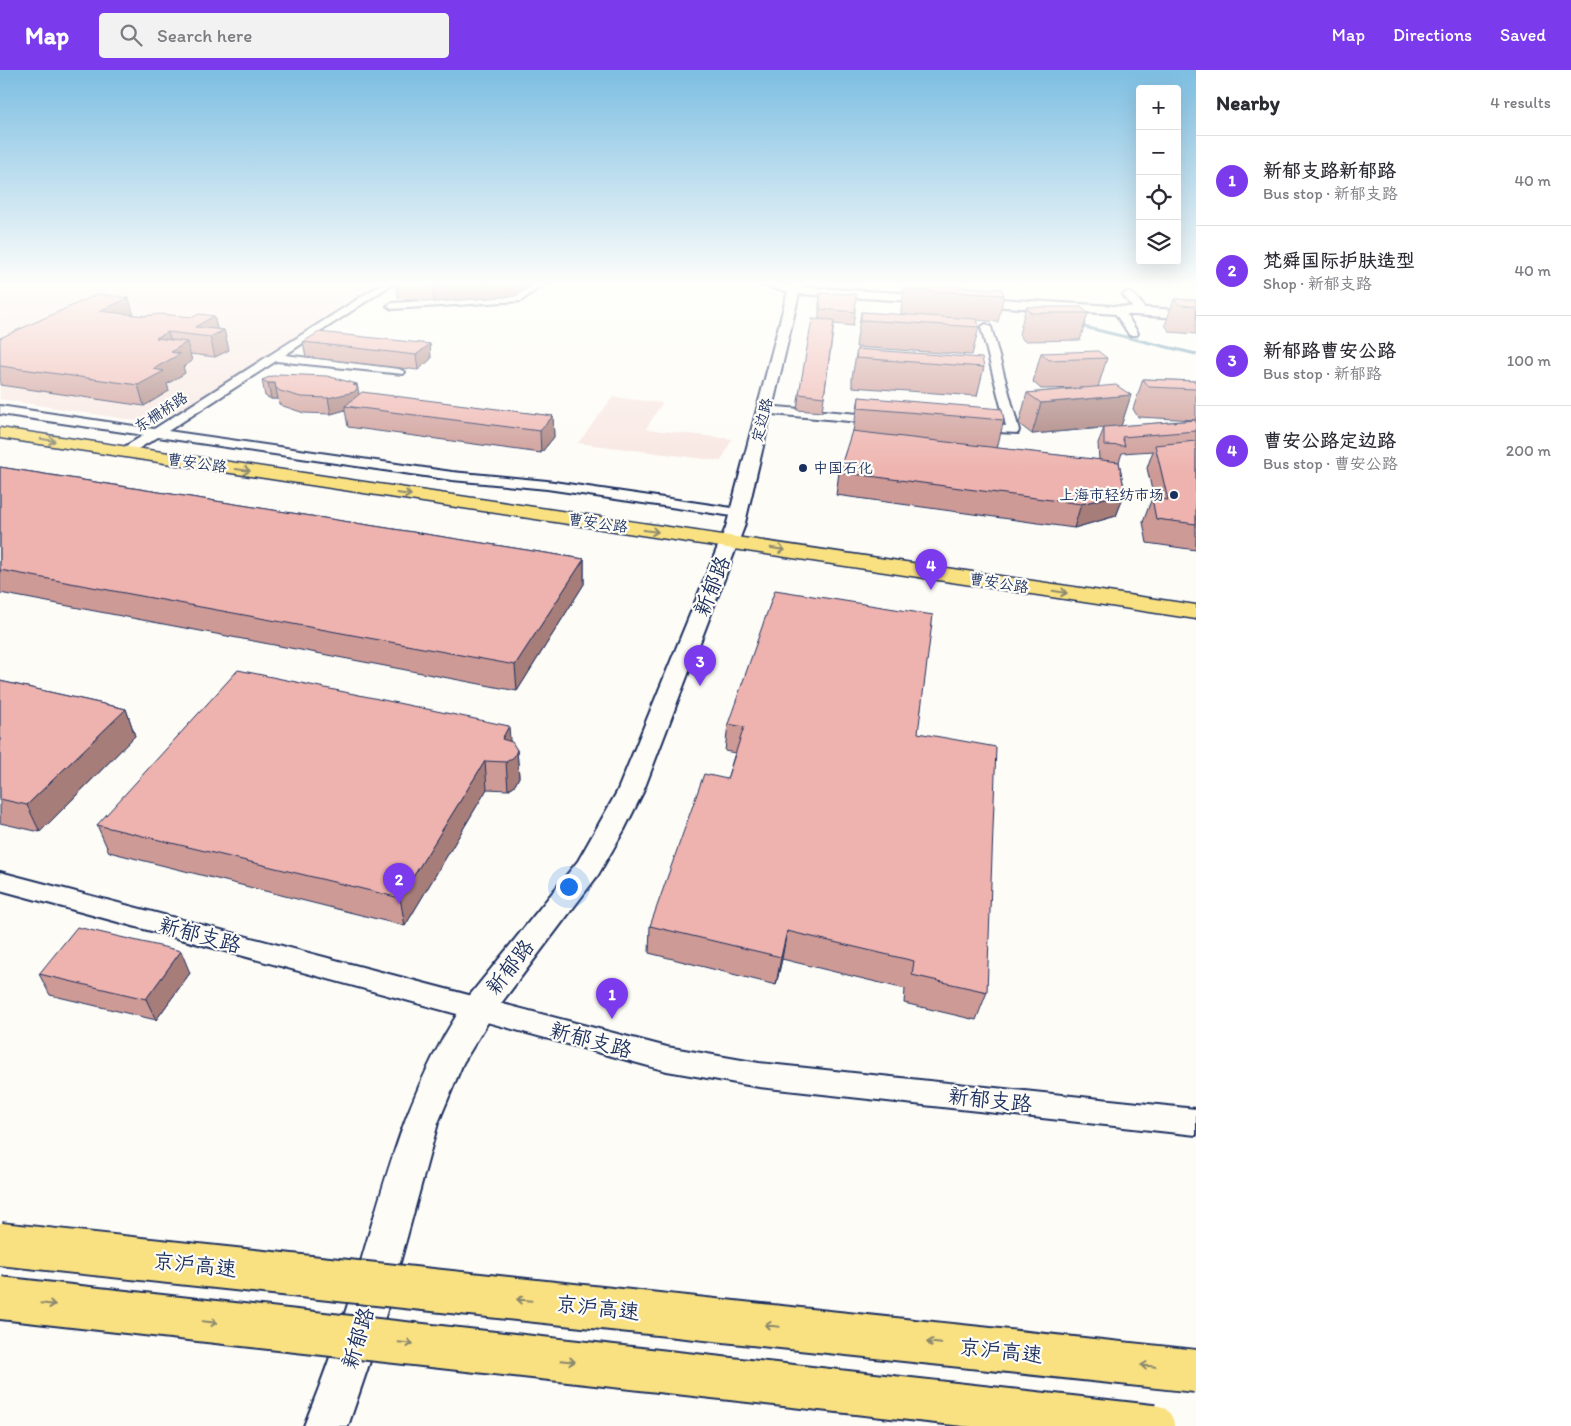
<!DOCTYPE html>
<html lang="en">
<head>
<meta charset="utf-8">
<style>
  body { margin:0; font-family:Itim,"LXGW WenKai TC",sans-serif; background:#f2f2f3; color:#2b2b33 }
  .controls { position:absolute; right:15px; top:15px; display:grid; overflow:hidden; border-radius:5px; box-shadow:0 5px 20px #0002 }
  .controls button { width:45px; height:45px; display:grid; place-items:center; padding:0; border:0; border-bottom:1px solid #e1e1e2; background:#fff; color:#2b2b33; font:25px sans-serif }
  .you { position:absolute; left:568px; top:816px; width:18px; height:18px; margin:-12px; border:4px solid #fff; border-radius:50%; background:#1a73e8; box-shadow:0 0 0 8px #1a73e833 }
  .badge { display:grid; place-items:center; width:32px; height:32px; border-radius:50%; background:#7c3aed; color:#fff; font-size:16px; font-weight:700 }
  .pin { position:absolute; translate:-50% -41px; filter:drop-shadow(0 1px 2px #0008) }
  .pin::after { content:''; position:absolute; top:26px; width:18px; height:15px; background:inherit; clip-path:polygon(0 0,100% 0,50% 100%) }
  .list { margin:0; padding:0; list-style:none }
  h2 { display:flex; justify-content:space-between; align-items:center; height:65px; margin:0; padding:0 20px; font-size:21px }
  h2 small { font-size:16px; font-weight:400; color:#7c7c81 }
  .list li { display:grid; grid-template-columns:32px 1fr auto; gap:15px; align-items:center; box-sizing:border-box; height:90px; padding:0 20px; border-top:1px solid #e1e1e2 }
  .list b { display:block; font-size:19px; white-space:nowrap }
  .list p { margin:0; font-size:16px; white-space:nowrap; color:#7c7c81 }
  .list em { font-size:16px; font-style:normal; color:#7c7c81 }
  .icon { flex:none; width:28px; height:28px; fill:none; stroke:currentColor; stroke-width:2; stroke-linecap:round; stroke-linejoin:round }
  .map { position:relative; flex:none; width:1196px; height:1356px; overflow:hidden }
  header { display:flex; align-items:center; gap:30px; box-sizing:border-box; height:70px; padding:0 25px; background:#7c3aed; color:#fff }
  header strong { font-size:24px }
  nav { display:flex; gap:28px; margin-inline-start:auto; font-size:18px }
  .search { width:350px; height:45px; background:#f2f2f3; display:flex; align-items:center; gap:12px; box-sizing:border-box; padding:0 18px; border-radius:5px; color:#7c7c81; font-size:19px }
  main { display:flex }
  aside { flex:1; background:#fff }
  .map>svg:first-child { display:block }
  .built { fill:#f8e6e1 }
  .lines { fill:none; stroke-linecap:round; stroke-linejoin:round }
  .stream { stroke:#568da8; stroke-width:3 }
  .minor-casing { stroke:#1b2f5e; stroke-width:4 }
  .tertiary-casing { stroke:#1b2f5e; stroke-width:4 }
  .trunk-casing { stroke:#1b2f5e; stroke-width:3 }
  .minor { fill:#fdfcf7; fill-rule:evenodd }
  .tertiary { fill:#fdfcf7; fill-rule:evenodd }
  .trunk { fill:#f9e181; fill-rule:evenodd }
  .motorway-bridge-casing { stroke:#1b2f5e; stroke-width:46; stroke-linecap:butt }
  .motorway-bridge { stroke:#f9e181; stroke-width:42 }
  .wall { fill:#cd9a96; stroke:#1b2f5e }
  .shaded-wall { fill:#a77d7a; stroke:#1b2f5e }
  .building { fill:#eeb3ae; stroke:#1b2f5e }
  .oneway { stroke:#8a8870 }
  .poi-dot { fill:#1b2f5e; stroke:#fdfcf7; stroke-width:2 }
  .labels { text-anchor:middle; stroke-width:4.5; stroke-linejoin:round; paint-order:stroke }
  .far-street-label { font-size:15px; fill:#1b2f5e; stroke:#fdfcf7 }
  .far-poi-label { font-size:15px; fill:#1b2f5e; stroke:#fdfcf7; text-anchor:start }
  .near-street-label { font-size:21px; fill:#1b2f5e; stroke:#fdfcf7 }
</style>
</head>
<body>
<header>
<strong>Map</strong>
<div class="search"><svg class="icon" aria-label="search" viewBox="0 0 24 24"><circle cx="10" cy="10" r="6"/><path d="M15 15l6 6"/></svg>Search here</div>
<nav><a>Map</a><a>Directions</a><a>Saved</a></nav>
</header>
<main>
<div class="map">
<svg width="1196" height="1356" viewBox="0 0 1196 1356">
  <rect width="100%" height="100%" fill="#fdfcf7"/>
  <filter id="ink" filterUnits="userSpaceOnUse"><feTurbulence type="fractalNoise" baseFrequency=".02" numOctaves="2"/><feDisplacementMap in="SourceGraphic" scale="10" xChannelSelector="R" yChannelSelector="G"/><feConvolveMatrix kernelMatrix="1 2 1 2 8 2 1 2 1" color-interpolation-filters="sRGB"/></filter>
  <g filter="url(#ink)">
    <!-- built -->
    <path class="built" d="M0,213H402L155,354L0,329Z
      M613,327L662,333L646,359L732,369L721,391L578,373Z"/>
    <g class="lines">
      <!-- stream -->
      <path class="stream" d="M1076,255L1196,284"/>
      <!-- minor casing -->
      <g class="minor-casing">
        <path id="minor" d="M383,213H394L285,285L399,299L405,302L403,304L276,291L168,361L452,402L547,411L739,439L744,440L746,443L744,446L739,447L547,419L452,410L158,367L126,386L119,382L121,379L144,365L0,344V336L154,359Z
          M534,213H545L521,231L392,239L387,236L392,233L518,225Z
          M760,213H776L797,218L799,220L794,223L762,215Z
          M1128,222C1135,224 1146,237 1145,243H1137L1123,225L1125,223Z
          M1118,237L1122,238L1138,263L1137,265H1129L1128,263L1113,240Z
          M986,254L991,257L1019,360L1018,363L976,361L970,357L976,353L1006,356L981,257Z
          M765,336L882,346L888,350L882,354L761,343L759,340L761,337Z
          M0,802L667,977L759,993L1196,1039V1065L759,1017L667,1001L0,820Z"/>
      </g>
      <!-- tertiary casing -->
      <g class="tertiary-casing">
        <path id="tertiary" d="M790,213H802L801,217L1196,241V249L799,224L744,457L643,722L624,760L598,805L493,944L463,993L438,1053L386,1244L348,1356H304C325,1304 343,1252 359,1198C389,1097 409,1013 470,925L578,791L617,722L726,457Z"/>
      </g>
      <!-- trunk casing -->
      <g class="trunk-casing">
        <path id="trunk" d="M0,358L1196,535V549L0,368Z"/>
      </g>
      <!-- minor -->
      <use href="#minor" class="minor"/>
      <!-- tertiary -->
      <use href="#tertiary" class="tertiary"/>
      <!-- trunk -->
      <use href="#trunk" class="trunk"/>
      <!-- motorway-bridge casing -->
      <g class="motorway-bridge-casing">
        <path id="motorway-bridge" d="M0,1174L1196,1301
          M0,1228L1153,1356"/>
      </g>
      <!-- motorway-bridge -->
      <use href="#motorway-bridge" class="motorway-bridge"/>
    </g>
    <!-- wall -->
    <path class="wall" d="M396,213H532L515,226L434,232L398,228Z
      M905,214L1004,225L998,252L977,250L979,257L972,285L856,277L857,269L861,242L901,245V240Z
      M820,223L855,242L853,256L834,254L822,342L797,340L799,324L819,249V236Z
      M1174,229L1196,230V264L1170,262L1165,255Z
      M1026,237L1088,243L1080,270L1024,271L1019,264Z
      M134,245L145,246L193,247L214,246L217,259L224,260L229,280L215,287L190,284L192,291L183,297L185,303L167,314L169,321L144,336L0,315V268Z
      M303,272L430,274L431,289L418,300L306,287Z
      M857,279L984,297L977,326L852,317V308Z
      M1041,283L1107,288L1098,317L1131,325L1121,356L1196,350V480L1147,473L1143,452L1152,428L1154,429L1147,398L1153,381L1122,383L1119,392L1125,423L1116,446L1074,458L836,425L839,402L853,361L859,327L1004,350L997,378L1099,390L1098,373L1104,358L1032,364L1019,354L1027,323L1084,318L1041,319L1033,312Z
      M1143,309L1196,311V350L1138,347L1133,339Z
      M262,310L359,324L553,346L554,367L541,383L348,357L345,340L331,344L304,343L283,336L279,334L278,329H271L265,326Z
      M0,397L584,489V514L517,621L0,523Z
      M0,611L126,639L135,666L40,762L0,753Z
      M728,654L918,663L987,922L976,950L904,933L905,919L782,889L776,915L649,883L650,856L727,709L735,683L725,681Z
      M510,672L517,680L519,707L515,715L508,720L487,719L405,856L109,782L97,755Z
      M190,903L156,950L50,925L39,904Z"/>
    <!-- shaded-wall -->
    <path class="shaded-wall" d="M446,213H532L515,226L434,232L432,214Z
      M129,228L134,246L99,241Z
      M214,246L218,264L224,260L229,280L215,287L210,267L195,257Z
      M168,262L173,280L187,272L192,291L183,297L185,303L167,314L169,321L144,336L138,315L156,268Z
      M430,274L431,289L418,300L416,285Z
      M268,313H275L278,329H271Z
      M357,314L360,329L359,335L356,338L345,336V340L331,344L328,328Z
      M1131,325L1121,356L1032,364L1041,333Z
      M553,346L554,367L541,383L540,361Z
      M1125,423L1116,446L1074,458L1081,434Z
      M584,489V514L517,621L515,595Z
      M126,639L135,666L40,762L27,735Z
      M509,656L511,683L502,669Z
      M517,680L519,707L515,715L508,720L506,692Z
      M485,691L487,719L405,856L400,828Z
      M787,861L782,889L776,915L781,887Z
      M181,881L190,903L156,950L146,929Z"/>
    <!-- building -->
    <path class="building" d="M423,213H446L432,214Z
      M905,214L1002,219L1004,225L906,220Z
      M820,223L856,224L855,242L820,239Z
      M98,224L129,228L99,241L145,246L160,244L193,247L199,244L214,246L195,257L224,260L210,267L168,262L156,268L187,272L171,282L180,284L153,299L164,301L138,315L0,296V268Z
      M1174,229L1196,230V236L1179,235Z
      M1026,237H1081L1088,243H1031Z
      M861,242L977,249L979,257L861,250Z
      M812,249L834,250L824,327L799,324Z
      M319,262L430,274L416,285L303,272Z
      M857,279L982,288L984,297L856,288Z
      M1098,281L1107,288L1049,290L1041,283Z
      M279,304L327,306L357,314L353,315L357,316V319L354,322L328,328L301,327L280,321L276,318L275,313H268L262,310L272,306H278Z
      M1143,309L1196,311V319L1149,317Z
      M1116,315L1131,325L1041,333L1027,323Z
      M362,322L553,346L540,361L345,336Z
      M859,327L1002,339L1004,350L858,338Z
      M1196,350V361L1122,367L1125,376L1104,375V357Z
      M852,361L1119,392L1125,423L1081,434L839,402Z
      M1196,371V454L1156,449L1152,428L1168,430L1155,375Z
      M0,397L584,489L515,595L0,500Z
      M775,520L933,545L918,663L996,677L987,922L912,905L914,891L787,861L781,887L650,856L704,704L727,709L744,657L728,654Z
      M238,600L509,656L502,669L512,672L517,680L514,687L506,692L485,691L400,828L97,755Z
      M0,611L126,639L27,735L0,729Z
      M77,857L181,881L146,929L39,904Z"/>
    <!-- one-way arrows -->
    <defs><path id="oneway-shaft" d="M-6 0H5M1.5-3L5.5 0L1.5 3" fill="none" stroke-width="1.6" stroke-linecap="round" stroke-linejoin="round" transform="scale(1.25)"/></defs>
    <g class="oneway">
      <use href="#oneway-shaft" transform="translate(48 370) rotate(9)"/>
      <use href="#oneway-shaft" transform="translate(243 400) rotate(8)"/>
      <use href="#oneway-shaft" transform="translate(404 424) rotate(8)"/>
      <use href="#oneway-shaft" transform="translate(651 461) rotate(8)"/>
      <use href="#oneway-shaft" transform="translate(778 479) rotate(9)"/>
      <use href="#oneway-shaft" transform="translate(1060 522) rotate(9)"/>
      <use href="#oneway-shaft" transform="translate(524 1230) rotate(-174)"/>
      <use href="#oneway-shaft" transform="translate(48 1234) rotate(6)"/>
      <use href="#oneway-shaft" transform="translate(210 1252) rotate(6)"/>
      <use href="#oneway-shaft" transform="translate(772 1256) rotate(-174)"/>
      <use href="#oneway-shaft" transform="translate(406 1273) rotate(6)"/>
      <use href="#oneway-shaft" transform="translate(934 1273) rotate(-174)"/>
      <use href="#oneway-shaft" transform="translate(568 1291) rotate(6)"/>
      <use href="#oneway-shaft" transform="translate(1148 1296) rotate(-174)"/>
    </g>
  </g>
  <!-- sky -->
  <linearGradient id="sky" x2="0" y2="1"><stop stop-color="#7dbee2"/><stop offset="0.53" stop-color="#fefefb"/><stop offset="1" stop-color="#fefefb" stop-opacity="0"/></linearGradient>
  <rect width="1196" height="403" fill="url(#sky)"/>
  <!-- markers -->
  <g class="poi-dot">
    <circle cx="803" cy="398" r="5"/>
    <circle cx="1174" cy="425" r="5"/>
  </g>
  <g class="labels">
    <!-- far-street labels -->
    <g class="far-street-label">
      <text transform="translate(161 342) rotate(-33)" y="5">东栅桥路</text>
      <text transform="translate(762 350) rotate(-76)" y="5">定边路</text>
      <text transform="translate(197 393) rotate(8)" y="5">曹安公路</text>
      <text transform="translate(598 453) rotate(8)" y="5">曹安公路</text>
      <text transform="translate(999 513) rotate(9)" y="5">曹安公路</text>
    </g>
    <!-- far-poi labels -->
    <g class="far-poi-label">
      <text x="813" y="403">中国石化</text>
      <text x="1164" y="430" text-anchor="end">上海市轻纺市场</text>
    </g>
    <!-- near-street labels -->
    <g class="near-street-label">
      <text transform="translate(712 516) rotate(-68)" y="7">新郁路</text>
      <text transform="translate(200 865) rotate(15)" y="7">新郁支路</text>
      <text transform="translate(510 897) rotate(-52)" y="7">新郁路</text>
      <text transform="translate(591 970) rotate(15)" y="7">新郁支路</text>
      <text transform="translate(990 1030) rotate(6)" y="7">新郁支路</text>
      <text transform="translate(195 1195) rotate(6)" y="7">京沪高速</text>
      <text transform="translate(598 1238) rotate(6)" y="7">京沪高速</text>
      <text transform="translate(358 1268) rotate(-73)" y="7">新郁路</text>
      <text transform="translate(1001 1281) rotate(6)" y="7">京沪高速</text>
    </g>
  </g>
</svg>
<div class="controls">
<button>+</button>
<button>−</button>
<button><svg class="icon" aria-label="locate" viewBox="0 0 24 24"><circle cx="12" cy="12" r="6"/><path d="M12 2v4M12 18v4M2 12h4M18 12h4"/></svg></button>
<button><svg class="icon" aria-label="layers" viewBox="0 0 24 24"><path d="M12 4l9 5-9 5-9-5zM3 14l9 5 9-5"/></svg></button>
</div>
<div class="you"></div>
<div class="pin badge" style="left:612px;top:949px">1</div>
<div class="pin badge" style="left:399px;top:834px">2</div>
<div class="pin badge" style="left:700px;top:616px">3</div>
<div class="pin badge" style="left:931px;top:520px">4</div>
</div>
<aside>
<h2>Nearby<small>4 results</small></h2>
<ul class="list">
<li><span class="badge">1</span><div><b>新郁支路新郁路</b><p>Bus stop · 新郁支路</p></div><em>40 m</em></li>
<li><span class="badge">2</span><div><b>梵舜国际护肤造型</b><p>Shop · 新郁支路</p></div><em>40 m</em></li>
<li><span class="badge">3</span><div><b>新郁路曹安公路</b><p>Bus stop · 新郁路</p></div><em>100 m</em></li>
<li><span class="badge">4</span><div><b>曹安公路定边路</b><p>Bus stop · 曹安公路</p></div><em>200 m</em></li>
</ul>
</aside>
</main>
</body>
</html>
